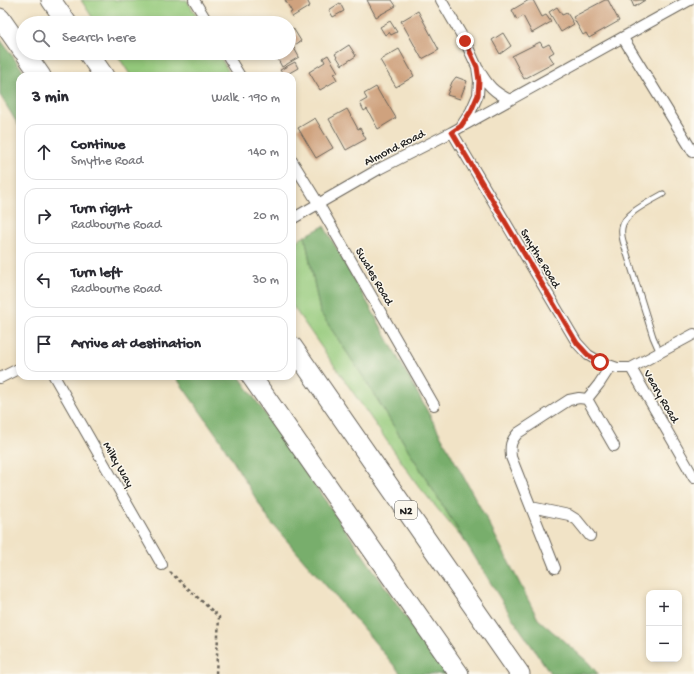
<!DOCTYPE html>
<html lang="en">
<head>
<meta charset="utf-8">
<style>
  body { margin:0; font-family:"Gochi Hand",sans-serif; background:#f7f7f7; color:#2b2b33 }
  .controls { position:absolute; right:12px; bottom:12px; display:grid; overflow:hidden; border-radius:8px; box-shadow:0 2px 6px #0003 }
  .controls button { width:36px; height:36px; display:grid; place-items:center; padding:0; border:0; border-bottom:1px solid #e1e1e2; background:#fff; color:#2b2b33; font:20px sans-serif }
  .stop { position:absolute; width:12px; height:12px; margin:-9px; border:3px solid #c8321e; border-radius:50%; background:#fff }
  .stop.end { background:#c8321e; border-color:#fff; box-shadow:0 1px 4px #0008 }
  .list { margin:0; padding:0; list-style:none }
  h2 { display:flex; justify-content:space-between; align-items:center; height:52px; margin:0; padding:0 16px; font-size:17px }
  h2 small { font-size:13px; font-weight:400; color:#7c7c81 }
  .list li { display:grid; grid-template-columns:26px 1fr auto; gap:12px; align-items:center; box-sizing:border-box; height:56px; margin:0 8px 8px; padding:0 8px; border:1px solid #e1e1e2; border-radius:12px }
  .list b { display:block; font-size:15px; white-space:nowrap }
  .list p { margin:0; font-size:13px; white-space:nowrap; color:#7c7c81 }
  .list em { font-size:13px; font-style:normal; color:#7c7c81 }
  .icon { flex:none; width:22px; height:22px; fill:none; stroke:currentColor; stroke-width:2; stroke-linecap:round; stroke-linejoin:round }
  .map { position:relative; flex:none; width:694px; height:674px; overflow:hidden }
  .search { position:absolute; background:#fff; box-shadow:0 2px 6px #0003; left:16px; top:16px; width:280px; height:44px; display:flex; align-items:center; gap:10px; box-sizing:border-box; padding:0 14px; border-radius:22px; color:#7c7c81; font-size:15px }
  .panel { position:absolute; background:#fff; box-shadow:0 2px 6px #0003; left:16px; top:72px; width:280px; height:308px; border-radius:12px }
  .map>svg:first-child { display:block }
  .green { fill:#95ca7c; stroke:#58734c }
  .forest { fill:#78ae6c; stroke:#4a6544 }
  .building { fill:#cfa27e }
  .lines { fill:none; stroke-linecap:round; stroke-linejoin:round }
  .lane-casing { stroke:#676258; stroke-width:7 }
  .street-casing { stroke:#676258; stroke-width:12 }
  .highway-casing { stroke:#676258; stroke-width:21 }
  .path { stroke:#676258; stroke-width:2.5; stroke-dasharray:3 3; stroke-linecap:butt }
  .lane { stroke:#fff; stroke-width:5 }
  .street { stroke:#fff; stroke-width:10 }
  .highway { stroke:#fff; stroke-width:19 }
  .route { stroke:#c8321e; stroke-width:5 }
  .labels { text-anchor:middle; stroke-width:3; stroke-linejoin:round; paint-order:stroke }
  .shield { fill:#fbf7ec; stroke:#5f5e5a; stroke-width:1 }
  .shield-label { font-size:11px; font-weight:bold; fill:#1c1c1c }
  .street-label { font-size:12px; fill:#1c1c1c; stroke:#fbf7ec }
</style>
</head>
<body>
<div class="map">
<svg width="694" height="674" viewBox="0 0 694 674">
  <rect width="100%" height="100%" fill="#fbf7ec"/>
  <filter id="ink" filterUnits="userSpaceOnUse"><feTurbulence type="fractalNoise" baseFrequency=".025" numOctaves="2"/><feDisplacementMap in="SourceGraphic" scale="8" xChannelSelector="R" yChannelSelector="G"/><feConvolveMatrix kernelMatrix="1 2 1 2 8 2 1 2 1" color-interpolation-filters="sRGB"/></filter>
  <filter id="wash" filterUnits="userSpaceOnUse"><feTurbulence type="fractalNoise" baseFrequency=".012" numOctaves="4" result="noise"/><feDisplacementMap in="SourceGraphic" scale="16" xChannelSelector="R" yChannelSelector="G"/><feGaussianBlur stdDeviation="0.9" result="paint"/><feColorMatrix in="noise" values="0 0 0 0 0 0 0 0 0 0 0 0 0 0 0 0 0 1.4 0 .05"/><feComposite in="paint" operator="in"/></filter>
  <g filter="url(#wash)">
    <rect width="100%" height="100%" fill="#f1e3c6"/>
    <!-- green -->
    <path class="green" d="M81,0H187L200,23H96Z
      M116,53H218L231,76H131Z
      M305,236L320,312L364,378L465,542L417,484L292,305V244Z"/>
    <!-- forest -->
    <path class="forest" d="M0,39L27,76H20V128L0,95Z
      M324,226L375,316L485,516L538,619L588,662L598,674H551L513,619L364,378L320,312L305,236Z
      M175,376H239L415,630L447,674H401L367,633L269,520L219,438Z"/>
    <g id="blocks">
      <!-- building -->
      <path class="building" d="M285,0H307L310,6L292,17L290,13L292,12Z
        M367,0H392L396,6L376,17Z
        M529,0H533L542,17L546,15L551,22L532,33L523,16L517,20L512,10Z
        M605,0H608L619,21L589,38L586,33L583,35L573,17Z
        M631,0H645L634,7Z
        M340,3L344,11L333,17L329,10Z
        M557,7L562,15L567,13L574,24L561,32L549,12Z
        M418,11L439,50L422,59L401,21Z
        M390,21L397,32L391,35L389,32L385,35L380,27Z
        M293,28L301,41L293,46L299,57L282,67L275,54L270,57L268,53H289V30Z
        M503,33L511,46L500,54L492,40Z
        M540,42L543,47L549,44L554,52L549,55L554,63L524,79L512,56Z
        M349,45L356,56L342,65L335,54Z
        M399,49L414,76L396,87L380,60Z
        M328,55L338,72L334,74L337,80L320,90L309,72L325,62L323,58Z
        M295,62L298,68L284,76L280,70Z
        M456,77L467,81L460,99L447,95L452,82Z
        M376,87L383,99L384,98L396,118L378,129L367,109L364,111L360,103L367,99L364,94Z
        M347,109L358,129L360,128L366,139L346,150L329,119Z
        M315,118L333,148L316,158L298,128Z"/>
    </g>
  </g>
  <g filter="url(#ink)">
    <use href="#blocks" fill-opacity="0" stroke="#676258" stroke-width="1"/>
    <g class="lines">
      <!-- lane casing -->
      <g class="lane-casing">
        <path id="lane" d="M660,353L653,337L623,241C622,237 621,233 622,228C624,213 651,201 663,194"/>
      </g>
      <!-- street casing -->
      <g class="street-casing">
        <path id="street" d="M194,0L208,23
          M441,0L465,41L477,67L479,81L478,95L471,111L462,125
          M623,38L693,152
          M226,53L240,76
          M479,70C488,86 494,92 510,100
          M452,132L577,343L588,355L600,362L617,368H631L694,334
          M292,161L318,203L434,405
          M292,219L379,169L452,132L690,0
          M631,368L694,478
          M54,376L162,565
          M0,378L20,368
          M587,399L614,446
          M587,399L599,384L610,367
          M531,507L569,515L577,520L590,536
          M555,568L511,457C510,446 510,442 518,433L569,400L579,398L587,399"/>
      </g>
      <!-- highway casing -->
      <g class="highway-casing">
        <path id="highway" d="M51,0L67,23
          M0,18L23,51
          M25,53L41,76
          M88,53L104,76
          M292,346L520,674
          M251,376L459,674"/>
      </g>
      <!-- path -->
      <path class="path" d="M170,572L219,617L216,674"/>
      <!-- lane -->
      <use href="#lane" class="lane"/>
      <!-- street -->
      <use href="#street" class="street"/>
      <!-- highway -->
      <use href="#highway" class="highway"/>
    </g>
  </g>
  <g class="lines" filter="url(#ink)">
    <!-- route -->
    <path class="route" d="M465,41L477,67L479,81L478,95L471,111L461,126L452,132L577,343L588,355L600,362"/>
  </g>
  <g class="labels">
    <!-- shield labels -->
    <rect class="shield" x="395" y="501" width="22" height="18" rx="3"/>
    <g class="shield-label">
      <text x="406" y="514">N2</text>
    </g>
    <!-- street labels -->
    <g class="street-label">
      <text transform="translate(394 147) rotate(-27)" y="4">Almond Road</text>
      <text transform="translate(541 258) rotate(59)" y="4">Smythe Road</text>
      <text transform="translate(375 276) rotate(60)" y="4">Swales Road</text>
      <text transform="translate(662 396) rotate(60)" y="4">Veary Road</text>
      <text transform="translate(119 464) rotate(60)" y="4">Milky Way</text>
    </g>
  </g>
</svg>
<div class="controls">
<button>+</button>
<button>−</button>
</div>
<div class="stop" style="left:600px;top:362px"></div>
<div class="stop end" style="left:465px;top:41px"></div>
<div class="search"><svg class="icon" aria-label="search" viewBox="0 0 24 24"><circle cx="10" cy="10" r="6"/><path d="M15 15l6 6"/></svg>Search here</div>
<section class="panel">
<h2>3 min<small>Walk · 190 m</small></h2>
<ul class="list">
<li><svg class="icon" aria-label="ahead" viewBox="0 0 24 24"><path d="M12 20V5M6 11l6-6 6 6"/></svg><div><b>Continue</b><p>Smythe Road</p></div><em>140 m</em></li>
<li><svg class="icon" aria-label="right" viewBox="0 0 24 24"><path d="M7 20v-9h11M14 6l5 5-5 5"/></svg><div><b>Turn right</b><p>Radbourne Road</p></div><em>20 m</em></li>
<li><svg class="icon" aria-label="left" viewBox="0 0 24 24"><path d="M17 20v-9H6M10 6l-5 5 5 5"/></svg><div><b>Turn left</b><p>Radbourne Road</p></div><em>30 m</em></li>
<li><svg class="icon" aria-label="arrive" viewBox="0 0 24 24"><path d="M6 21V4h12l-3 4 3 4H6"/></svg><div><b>Arrive at destination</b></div></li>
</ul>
</section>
</div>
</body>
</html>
